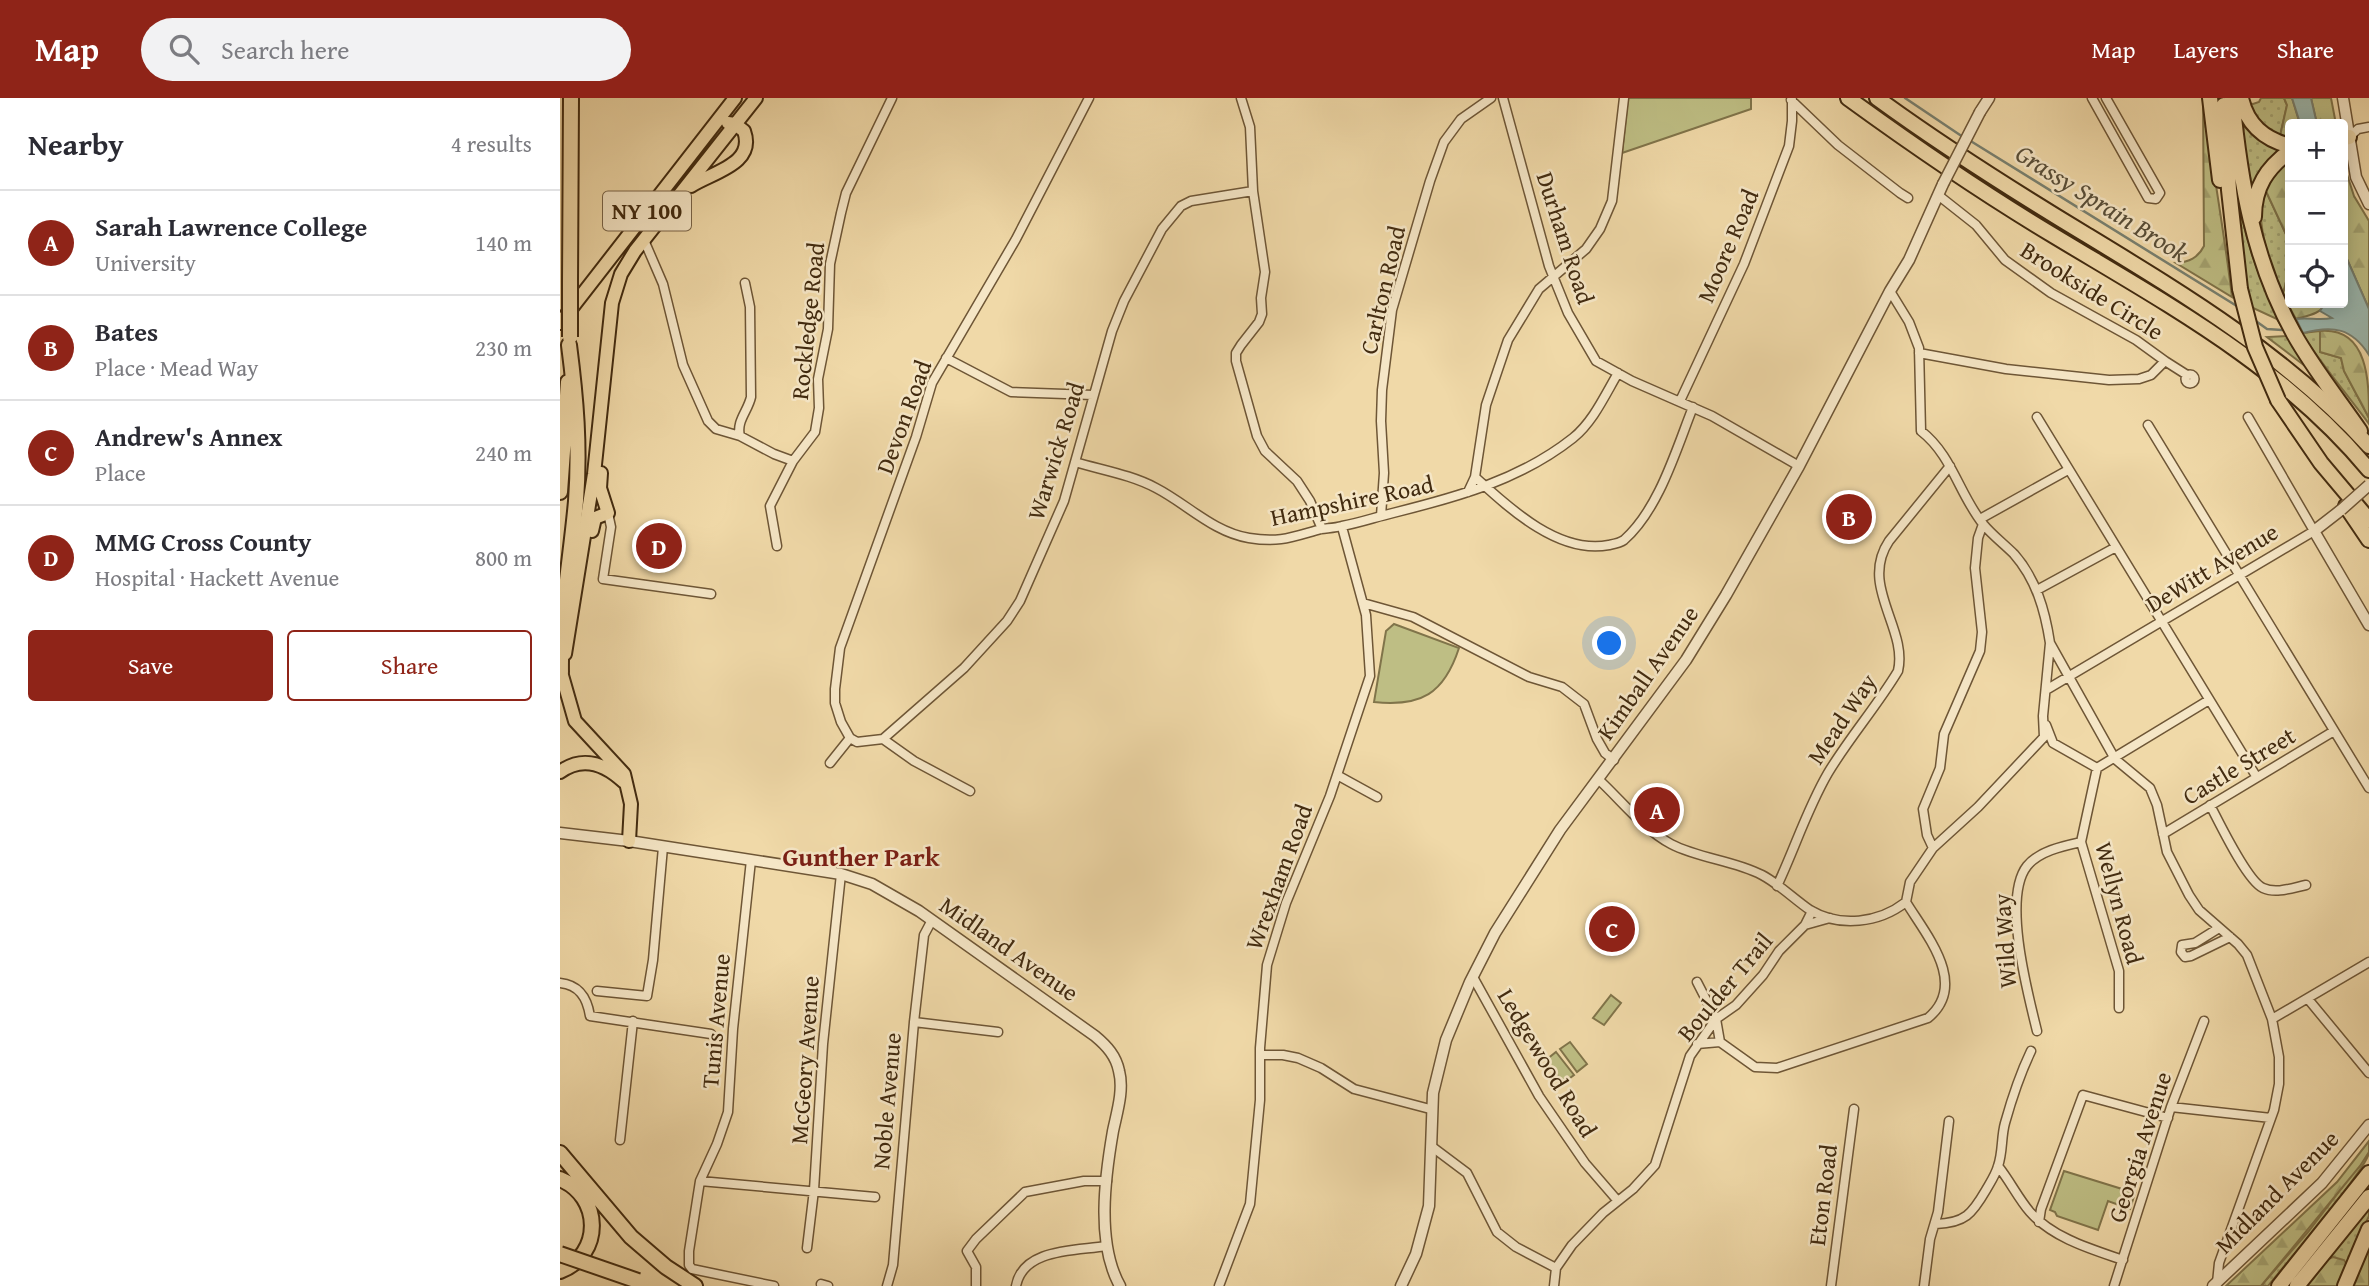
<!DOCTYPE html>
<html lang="en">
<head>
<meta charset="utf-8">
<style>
  body { margin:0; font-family:"Gentium Book Plus",serif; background:#f2f2f3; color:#2b2b33 }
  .controls { position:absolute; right:21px; top:21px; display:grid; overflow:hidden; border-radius:7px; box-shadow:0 4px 18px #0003 }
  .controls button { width:63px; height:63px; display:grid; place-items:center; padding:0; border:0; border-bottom:2px solid #e1e1e2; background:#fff; color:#2b2b33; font:35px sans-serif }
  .you { position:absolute; left:1050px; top:546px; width:24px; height:24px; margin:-18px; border:5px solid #fff; border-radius:50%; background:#1a73e8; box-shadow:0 0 0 10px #1a73e833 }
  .badge { display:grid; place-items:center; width:46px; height:46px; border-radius:50%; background:#8f2418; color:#fff; font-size:23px; font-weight:700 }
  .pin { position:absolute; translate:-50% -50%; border:4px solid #fff; box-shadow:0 2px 7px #0006 }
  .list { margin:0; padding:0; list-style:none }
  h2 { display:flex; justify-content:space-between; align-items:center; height:91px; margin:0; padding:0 28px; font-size:30px }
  h2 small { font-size:23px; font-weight:400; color:#7c7c81 }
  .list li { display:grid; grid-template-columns:46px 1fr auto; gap:21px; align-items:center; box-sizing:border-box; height:105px; padding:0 28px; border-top:2px solid #e1e1e2 }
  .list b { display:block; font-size:26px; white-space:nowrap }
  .list p { margin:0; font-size:23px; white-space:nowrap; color:#7c7c81 }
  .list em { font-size:23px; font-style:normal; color:#7c7c81 }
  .actions { display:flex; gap:14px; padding:21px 28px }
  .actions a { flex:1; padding:16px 0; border:2px solid #8f2418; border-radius:7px; text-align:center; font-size:24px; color:#8f2418 }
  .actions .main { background:#8f2418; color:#fff }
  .icon { flex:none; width:38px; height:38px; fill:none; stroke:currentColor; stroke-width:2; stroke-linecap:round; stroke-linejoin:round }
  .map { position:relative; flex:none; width:1809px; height:1188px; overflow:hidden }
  header { display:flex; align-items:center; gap:42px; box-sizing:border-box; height:98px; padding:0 35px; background:#8f2418; color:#fff }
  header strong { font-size:33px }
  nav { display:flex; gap:38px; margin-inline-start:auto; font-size:24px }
  .search { width:490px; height:63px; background:#f2f2f3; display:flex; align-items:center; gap:18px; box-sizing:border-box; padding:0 24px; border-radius:38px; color:#7c7c81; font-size:26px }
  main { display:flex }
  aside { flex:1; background:#fff }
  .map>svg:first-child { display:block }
  .grass { fill:url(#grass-dots); stroke:#80744a; stroke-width:2 }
  .forest { fill:url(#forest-firs); stroke:#80744a; stroke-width:2 }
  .park { fill:#bebe84; stroke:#80744a; stroke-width:2 }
  .water { fill:#9cb9b0; stroke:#788070; stroke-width:2 }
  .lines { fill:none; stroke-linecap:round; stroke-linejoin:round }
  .stream { stroke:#788070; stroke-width:2.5 }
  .minor-casing { stroke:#6e5636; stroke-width:11 }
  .tertiary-casing { stroke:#6e5636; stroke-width:13 }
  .primary-casing { stroke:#422b10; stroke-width:16 }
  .trunk-casing { stroke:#422b10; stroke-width:18 }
  .motorway-casing { stroke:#422b10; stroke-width:18 }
  .minor { stroke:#f5e6c6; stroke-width:8 }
  .tertiary { stroke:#f5e6c6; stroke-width:10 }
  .primary { stroke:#f0d9a8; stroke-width:12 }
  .trunk { stroke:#f0d9a8; stroke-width:14 }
  .motorway { stroke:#f0d9a8; stroke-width:14 }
  .tertiary-bridge-casing { stroke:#6e5636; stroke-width:13; stroke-linecap:butt }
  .trunk-bridge-casing { stroke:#422b10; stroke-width:18; stroke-linecap:butt }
  .motorway-bridge-casing { stroke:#422b10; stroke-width:18; stroke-linecap:butt }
  .tertiary-bridge { stroke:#f5e6c6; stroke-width:10 }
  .trunk-bridge { stroke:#f0d9a8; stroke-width:14 }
  .motorway-bridge { stroke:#f0d9a8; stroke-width:14 }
  .labels { text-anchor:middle; stroke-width:5; stroke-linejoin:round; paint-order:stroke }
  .shield { fill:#f5e6c6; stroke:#786347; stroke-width:2 }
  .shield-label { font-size:23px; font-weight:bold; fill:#422b10 }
  .street-label { font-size:24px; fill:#422b10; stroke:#f5e6c6 }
  .water-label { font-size:26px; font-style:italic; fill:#584e38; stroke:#f5e6c6 }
  .neighbourhood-label { font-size:26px; font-weight:bold; fill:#7a1f14; stroke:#f5e6c6 }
</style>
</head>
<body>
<header>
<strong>Map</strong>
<div class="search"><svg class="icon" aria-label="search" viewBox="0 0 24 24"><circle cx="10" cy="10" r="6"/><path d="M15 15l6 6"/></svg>Search here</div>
<nav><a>Map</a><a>Layers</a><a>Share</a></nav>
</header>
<main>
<aside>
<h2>Nearby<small>4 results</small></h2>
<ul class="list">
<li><span class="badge">A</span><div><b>Sarah Lawrence College</b><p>University</p></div><em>140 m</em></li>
<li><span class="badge">B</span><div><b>Bates</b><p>Place · Mead Way</p></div><em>230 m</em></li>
<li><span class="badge">C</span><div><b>Andrew's Annex</b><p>Place</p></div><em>240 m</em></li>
<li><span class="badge">D</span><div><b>MMG Cross County</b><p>Hospital · Hackett Avenue</p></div><em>800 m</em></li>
</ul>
<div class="actions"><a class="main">Save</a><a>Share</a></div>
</aside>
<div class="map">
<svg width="1809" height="1188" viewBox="0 0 1809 1188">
  <defs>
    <pattern id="grass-dots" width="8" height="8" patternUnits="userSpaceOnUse" patternTransform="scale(1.75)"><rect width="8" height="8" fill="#bebe84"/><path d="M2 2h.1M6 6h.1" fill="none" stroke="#a4a371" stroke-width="1.8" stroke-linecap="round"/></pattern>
    <pattern id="forest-firs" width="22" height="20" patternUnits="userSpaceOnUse" patternTransform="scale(1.75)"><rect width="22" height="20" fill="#bebe84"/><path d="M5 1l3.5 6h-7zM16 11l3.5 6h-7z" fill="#a4a371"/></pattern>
  </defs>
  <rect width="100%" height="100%" fill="#f0d9a8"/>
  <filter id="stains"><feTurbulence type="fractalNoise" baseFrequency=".00286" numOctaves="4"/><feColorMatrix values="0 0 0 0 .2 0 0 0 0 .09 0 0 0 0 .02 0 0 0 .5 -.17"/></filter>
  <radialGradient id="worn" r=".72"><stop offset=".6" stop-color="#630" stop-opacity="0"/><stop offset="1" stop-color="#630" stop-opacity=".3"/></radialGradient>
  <!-- grass -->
  <path class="grass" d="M1701,0H1724L1727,7L1720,38C1705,31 1694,21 1688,5L1693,6L1699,4Z
    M1680,17L1724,50L1691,98Z
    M1674,74C1680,122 1693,168 1714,211C1723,229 1742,251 1745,268L1707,239L1727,238L1717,221L1691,209L1681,160Z
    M1705,91L1730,145V180L1726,184L1723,196L1743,235L1760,233V254L1781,260L1784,273L1809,320V326C1763,264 1725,228 1706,150C1701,129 1698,111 1705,91Z
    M1809,1054C1809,1069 1723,1169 1708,1188H1701L1748,1134Z
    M1809,1109V1118L1787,1167L1766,1162Z"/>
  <!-- forest -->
  <path class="forest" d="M1643,0C1652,67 1664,132 1672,199L1616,165C1629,164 1638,160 1644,148Z
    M1724,0H1732L1739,23L1738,26H1730V39L1720,38L1727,7Z
    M1751,0H1771L1775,21L1773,26H1757Z
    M1730,62V145L1705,91L1721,69Z
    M1783,64L1794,98L1809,123V211L1783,152Z
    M1730,180V205H1765C1762,216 1746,218 1736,221L1722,196Z
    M1760,233C1809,229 1809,285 1809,320L1784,273L1781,260L1760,254Z
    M1809,1043V1054L1800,1068L1701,1188H1666L1777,1084Z
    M1809,1144V1188H1790Z
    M1773,1159L1784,1162L1787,1167L1778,1188H1746L1766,1162Z"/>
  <!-- park -->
  <path class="park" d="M1068,0H1191V11L1062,55Z
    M834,526L899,550C884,596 861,609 814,604L826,533Z
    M1051,897L1061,905L1044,927L1033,920Z
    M1010,944L1027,966L1017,974L1000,951Z
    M996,954L1014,977L1003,985L986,962Z
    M1504,1073L1575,1095L1570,1111L1548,1103L1538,1132L1497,1118L1495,1114L1490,1112Z"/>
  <!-- water -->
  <path class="water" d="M1732,0H1751L1757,26H1738L1739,22Z
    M1783,152L1809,211V257C1792,230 1773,227 1743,235L1736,221C1749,219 1759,223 1772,220L1760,213L1765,205H1783Z"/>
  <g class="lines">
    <!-- stream -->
    <path class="stream" d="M1345,0L1403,39
      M1409,42L1680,210
      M1693,221L1707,231L1722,232"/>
    <!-- minor casing -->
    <g class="minor-casing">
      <path id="minor" d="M681,0L690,29L693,93L705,174L701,200L702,216L699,224L681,247L676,255V263L697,338L705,353L737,383L750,403L762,431
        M943,0L989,168L1008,215L1036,263L1072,283L1152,318L1239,368
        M1532,0L1588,100L1596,101L1600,95L1546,0
        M1231,2L1278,47L1340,95L1348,100
        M1789,39L1798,31L1809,29
        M84,142L103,186L123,267L148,323L156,331L180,338
        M185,185L190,209L191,299C188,313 176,323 180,338L214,356L233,363
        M1330,193L1349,224L1359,250L1361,333C1392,357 1399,396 1423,426C1432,437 1444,446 1454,456C1476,481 1485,512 1490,545L1555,661L1590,690L1597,707L1607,754L1629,797L1639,812L1678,846L1687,857L1712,921L1719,959V986L1714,1012L1659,1165L1657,1185
        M1359,255L1446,271L1549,282L1579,281L1591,277L1605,263L1576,242L1491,195L1445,162L1416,127L1378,97
        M386,260L451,294L533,297
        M1605,263L1627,277
        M1625.5 281a4.5 4.5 0 1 1 9 0a4.5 4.5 0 1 1-9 0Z
        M1120,303L1184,166L1229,48L1232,23V2
        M1477,319L1696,678
        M1588,327L1809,690
        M515,364C542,372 572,377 596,390C627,406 653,434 689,440C720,445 732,439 761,431C768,430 775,430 782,428C799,425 816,419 833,415C897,399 960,382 1013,340C1033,324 1045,297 1058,275
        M915,379C949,410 999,457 1049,447C1054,446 1060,445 1064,442C1099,411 1116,352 1133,309
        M908,394L915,379L926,307L948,242L979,191L1026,151L1040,131L1052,103L1064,0
        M48,415L51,429L43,481L151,496
        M821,418L824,375L821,323L822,292L832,212L870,83L884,44L901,21L931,0
        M1420,421L1508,372
        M217,448L210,408L233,363L255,334L259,310L258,281L268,231L270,166L281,115L286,95L332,0
        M1477,492L1556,449
        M803,505L853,519L969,579L1002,589L1024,606L1037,641L1045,655L1054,662
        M1486,592L1754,433L1688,319
        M1486,627L1493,645L1537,670
        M323,641L297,644L290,640L281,624L275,605V591L280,550L356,339L372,285L456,141L529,0
        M323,641L404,570L447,523L460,503L504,403L552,233L564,203L602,131L621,108L631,103L693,93
        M323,641L354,663L410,693
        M270,665L290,640
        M1537,670L1521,744L1559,873V910
        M1537,670L1649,602
        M777,677L817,699
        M1038,681C1061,702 1083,731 1111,746C1140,761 1173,762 1202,777C1219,786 1234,801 1250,812C1280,830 1319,825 1346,804L1350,784L1373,750L1418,709L1484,639L1483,618L1490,545
        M1650,707C1659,724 1687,783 1703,790C1716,796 1732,790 1746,787
        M1603,736L1774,633
        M1373,750L1367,737L1363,711L1380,670L1384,636L1420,553L1422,534L1415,470L1418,440L1423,426
        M191,762L173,931L168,1014L157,1046L140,1083L129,1153V1167L132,1171L214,1188
        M1217,788C1235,750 1247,711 1268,675C1289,640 1317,608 1338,573C1348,530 1299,488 1329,443L1390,368
        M1245,827L1270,820
        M1659,830L1635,845L1622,847L1621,854L1625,859L1631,858L1670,839
        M913,879L979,998L1025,1065L1057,1102
        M1137,884L1156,921L1160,944
        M0,885C19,887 27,899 30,918L151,936
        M37,893L87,898L93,862L103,749
        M1748,901L1809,975
        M1712,921L1809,864
        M354,924L438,934
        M1477,933C1468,896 1442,800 1467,768C1479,753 1503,748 1521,744
        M1137,946L1160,944L1195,969L1217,970L1368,920C1409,886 1366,837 1346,804
        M700,957H723L738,960L761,970L794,991L870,1011
        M1611,1009L1711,1020
        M60,1042L73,923
        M871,1048L907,1075L937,1134L956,1149L996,1170
        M1438,1068C1450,1083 1458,1100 1470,1114C1493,1140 1531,1151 1563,1162
        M140,1083L315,1099
        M1479,1124L1481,1111L1523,997L1608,1020
        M1376,1126C1405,1125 1412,1116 1426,1092C1430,1085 1436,1076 1438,1068C1443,1054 1441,1039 1445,1025C1452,1000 1460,976 1471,953
        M247,1150L254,1092L263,946L281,776
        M261,1186L268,1188
        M327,1188L333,1167L354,924L364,837L372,822
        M416,1188V1169L407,1153L416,1141L465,1094L524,1083H547
        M456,1188C463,1150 516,1153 546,1148
        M659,1188L690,1106L700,1002V950L707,867L726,805L770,698L810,578L806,517L782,429
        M994,1188L996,1170L1012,1147L1043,1115L1073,1091L1095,1067L1130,958L1156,921L1176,907L1203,877L1219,853L1245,827L1252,813
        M1271,1188L1294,1011
        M1364,1188L1370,1141L1378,1114L1389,1023
        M1554,1188L1611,1009L1644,923"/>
    </g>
    <!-- tertiary casing -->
    <g class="tertiary-casing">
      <path id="tertiary" d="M1783,0L1796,79L1809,106
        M1420,14L1429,0
        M1781,412L1754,433L1809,527
        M0,735L69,743L281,776L312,786L359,813L535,938C547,948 556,958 559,973C564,992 557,1014 553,1033C545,1079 536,1145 560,1188
        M841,1188L856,1156L869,1108L873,995L886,942L910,884L935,835L1000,732L1126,562L1166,497L1239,368L1330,193L1349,162L1383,86
        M1653,1188L1762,1085L1809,1027"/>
    </g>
    <!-- primary casing -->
    <g class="primary-casing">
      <path id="primary" d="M131,88C153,74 196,66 184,33L175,26L168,25
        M0,225L175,0
        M32,433L35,420L48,415L40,390L41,375
        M5,556L34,376L52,205L61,176L75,153L196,0
        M1,574L15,623L64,676L71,706L69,743
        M0,674C23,657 45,666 64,684"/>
    </g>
    <!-- trunk casing -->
    <g class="trunk-casing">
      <path id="trunk" d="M1650,0L1660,82
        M1672,0C1680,83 1693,162 1734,236C1753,270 1778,301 1800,333
        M1681,0C1687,27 1704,41 1730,48
        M1664,7L1669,92L1680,191
        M1783,40L1789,39
        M1694,119C1694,89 1707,70 1730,53
        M1718,302L1761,365L1809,422
        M1786,408L1809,442"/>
    </g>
    <!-- motorway casing -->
    <g class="motorway-casing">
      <path id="motorway" d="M1288,0C1354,48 1421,94 1491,136C1605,205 1722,267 1809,372
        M1317,0C1384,49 1454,93 1525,136C1627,198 1728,259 1809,348
        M10,184L11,0
        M0,394L8,284
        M1,574C0,517 11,460 16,403C20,348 16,301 9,247
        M0,1055L71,1139L106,1169L135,1188
        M0,1081C42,1098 43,1157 0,1173
        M1719,1188L1809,1075
        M1737,1188L1809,1099
        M1785,1188L1809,1131"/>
    </g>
    <!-- minor -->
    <use href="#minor" class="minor"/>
    <!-- tertiary -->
    <use href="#tertiary" class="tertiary"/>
    <!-- primary -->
    <use href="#primary" class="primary"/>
    <!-- trunk -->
    <use href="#trunk" class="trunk"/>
    <!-- motorway -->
    <use href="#motorway" class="motorway"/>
    <!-- tertiary-bridge casing -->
    <g class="tertiary-bridge-casing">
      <path id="tertiary-bridge" d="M1383,86L1420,14
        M1781,412L1809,387"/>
    </g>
    <!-- trunk-bridge casing -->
    <g class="trunk-bridge-casing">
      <path id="trunk-bridge" d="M1680,191L1695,249L1718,302"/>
    </g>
    <!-- motorway-bridge casing -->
    <g class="motorway-bridge-casing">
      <path id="motorway-bridge" d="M10,239V184
        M0,1156L78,1183"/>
    </g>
    <!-- tertiary-bridge -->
    <use href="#tertiary-bridge" class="tertiary-bridge"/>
    <!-- trunk-bridge -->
    <use href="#trunk-bridge" class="trunk-bridge"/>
    <!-- motorway-bridge -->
    <use href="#motorway-bridge" class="motorway-bridge"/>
  </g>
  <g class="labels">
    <!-- shield labels -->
    <rect class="shield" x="43" y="93.5" width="88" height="39" rx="5"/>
    <g class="shield-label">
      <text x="87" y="121">NY 100</text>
    </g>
    <!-- street labels -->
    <g class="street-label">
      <text transform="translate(1005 140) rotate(72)" y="8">Durham Road</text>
      <text transform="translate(1168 148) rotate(-67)" y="8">Moore Road</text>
      <text transform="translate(823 192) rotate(-77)" y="8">Carlton Road</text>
      <text transform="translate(1532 193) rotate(32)" y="8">Brookside Circle</text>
      <text transform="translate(248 223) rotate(-84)" y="8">Rockledge Road</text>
      <text transform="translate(344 319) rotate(-70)" y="8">Devon Road</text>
      <text transform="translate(496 353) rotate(-73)" y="8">Warwick Road</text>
      <text transform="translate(792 403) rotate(-12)" y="8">Hampshire Road</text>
      <text transform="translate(1652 470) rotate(-31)" y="8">DeWitt Avenue</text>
      <text transform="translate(1088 575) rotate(-55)" y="8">Kimball Avenue</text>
      <text transform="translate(1282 621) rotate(-56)" y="8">Mead Way</text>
      <text transform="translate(1679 668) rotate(-31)" y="8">Castle Street</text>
      <text transform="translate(719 779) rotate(-70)" y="8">Wrexham Road</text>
      <text transform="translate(1559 805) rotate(75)" y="8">Wellyn Road</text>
      <text transform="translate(1445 843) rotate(-94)" y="8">Wild Way</text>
      <text transform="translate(449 851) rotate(35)" y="8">Midland Avenue</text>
      <text transform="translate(1165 889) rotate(-50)" y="8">Boulder Trail</text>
      <text transform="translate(156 923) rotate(-85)" y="8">Tunis Avenue</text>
      <text transform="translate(245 962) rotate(-86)" y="8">McGeory Avenue</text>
      <text transform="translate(987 965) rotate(59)" y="8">Ledgewood Road</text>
      <text transform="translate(327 1003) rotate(-85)" y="8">Noble Avenue</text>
      <text transform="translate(1580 1049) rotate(-72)" y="8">Georgia Avenue</text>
      <text transform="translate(1717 1094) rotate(-45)" y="8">Midland Avenue</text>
      <text transform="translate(1263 1097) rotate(-83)" y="8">Eton Road</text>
    </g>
    <!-- water labels -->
    <g class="water-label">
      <text transform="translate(1542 105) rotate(32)" y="9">Grassy Sprain Brook</text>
    </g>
    <!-- neighbourhood labels -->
    <g class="neighbourhood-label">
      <text x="301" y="768">Gunther Park</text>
    </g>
  </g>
  <rect width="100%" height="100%" filter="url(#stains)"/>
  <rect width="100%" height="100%" fill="url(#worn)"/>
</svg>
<div class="controls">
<button>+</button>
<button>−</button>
<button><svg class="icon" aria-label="locate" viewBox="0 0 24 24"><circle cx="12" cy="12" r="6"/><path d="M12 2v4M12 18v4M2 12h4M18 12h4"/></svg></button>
</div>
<div class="you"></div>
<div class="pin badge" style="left:1097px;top:712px">A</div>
<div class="pin badge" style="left:1289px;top:419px">B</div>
<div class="pin badge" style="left:1052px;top:831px">C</div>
<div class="pin badge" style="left:99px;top:448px">D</div>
</div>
</main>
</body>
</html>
